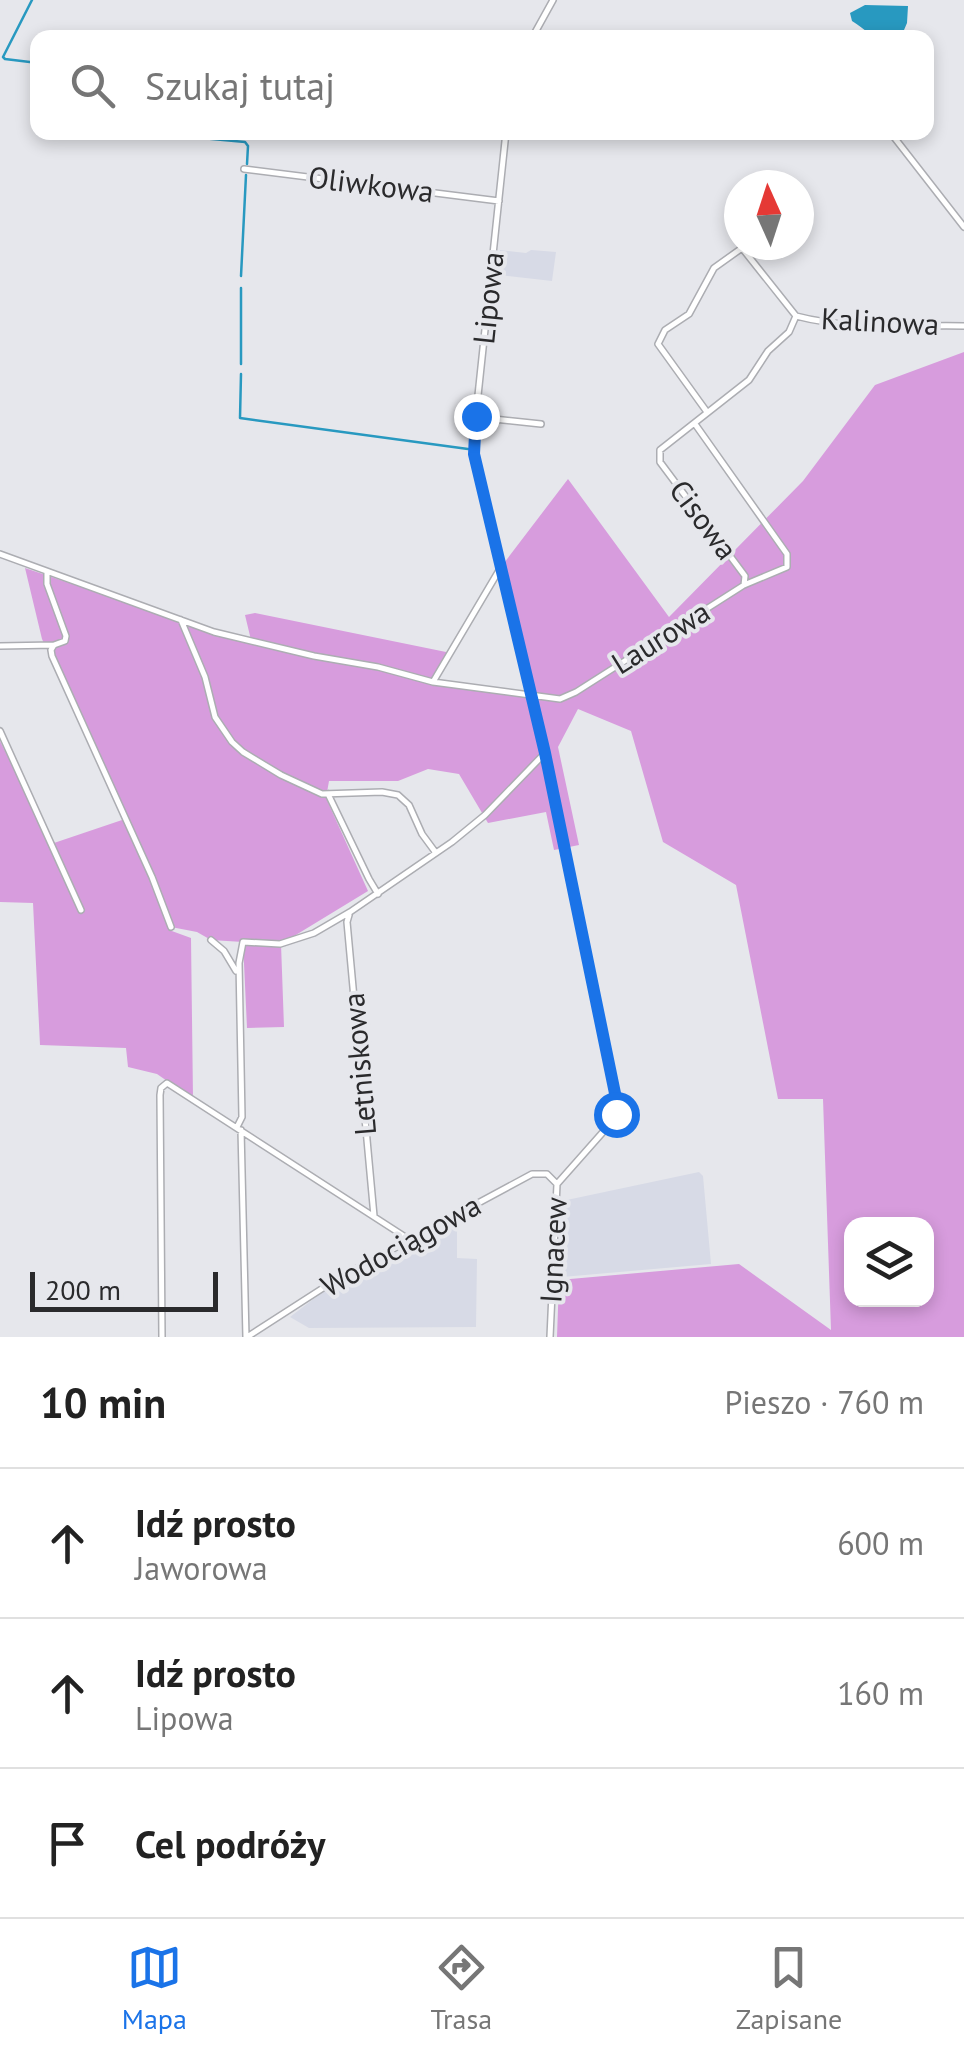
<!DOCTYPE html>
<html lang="pl">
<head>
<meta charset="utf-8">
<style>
  body { margin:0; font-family:"PT Sans",sans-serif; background:#f6f6f6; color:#222 }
  .controls { position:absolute; right:30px; bottom:30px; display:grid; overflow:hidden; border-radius:20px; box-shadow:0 5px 15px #0003 }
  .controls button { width:90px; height:90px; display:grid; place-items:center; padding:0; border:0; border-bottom:2px solid #e0e0e0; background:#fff; color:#222; font:50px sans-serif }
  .compass { position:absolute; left:724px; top:170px; width:90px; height:90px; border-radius:50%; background:#fff; box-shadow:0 5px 15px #0003; rotate:357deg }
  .scale { position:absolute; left:30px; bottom:25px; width:188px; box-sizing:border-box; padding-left:10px; border:5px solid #2a2a2c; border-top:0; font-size:28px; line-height:35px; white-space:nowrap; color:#2a2a2c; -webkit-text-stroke:8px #e6e7ec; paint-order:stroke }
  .stop { position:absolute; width:30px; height:30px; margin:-22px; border:8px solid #1a73e8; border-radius:50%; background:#fff }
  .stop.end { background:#1a73e8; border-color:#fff; box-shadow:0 2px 10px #0008 }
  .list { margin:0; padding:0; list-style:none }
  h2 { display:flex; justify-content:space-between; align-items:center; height:130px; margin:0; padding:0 40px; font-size:42px }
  h2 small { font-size:32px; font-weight:400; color:#767676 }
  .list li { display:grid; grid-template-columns:65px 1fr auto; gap:30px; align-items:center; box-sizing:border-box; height:150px; padding:0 40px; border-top:2px solid #e0e0e0 }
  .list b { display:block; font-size:38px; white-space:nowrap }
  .list p { margin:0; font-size:32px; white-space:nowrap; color:#767676 }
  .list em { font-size:32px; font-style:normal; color:#767676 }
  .icon { flex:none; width:55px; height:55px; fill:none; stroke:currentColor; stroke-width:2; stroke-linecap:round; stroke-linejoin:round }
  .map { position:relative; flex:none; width:964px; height:1337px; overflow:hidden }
  .search { position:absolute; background:#fff; box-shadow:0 5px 15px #0003; left:30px; right:30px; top:30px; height:110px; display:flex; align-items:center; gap:25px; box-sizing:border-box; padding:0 35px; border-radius:20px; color:#767676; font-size:38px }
  .sheet { height:580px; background:#fff }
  nav { display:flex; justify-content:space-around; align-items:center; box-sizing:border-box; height:140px; border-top:2px solid #e0e0e0; background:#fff; font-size:28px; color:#767676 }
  nav a { display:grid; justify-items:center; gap:5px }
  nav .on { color:#1a73e8 }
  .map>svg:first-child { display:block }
  .built { fill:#d7dae6 }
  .forest { fill:#d79cdd; fill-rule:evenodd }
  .water { fill:#2899c0 }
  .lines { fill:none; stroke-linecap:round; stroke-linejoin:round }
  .stream { stroke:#2899c0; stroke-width:2.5 }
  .minor-casing { stroke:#acadb2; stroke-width:8 }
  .minor { stroke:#fff; stroke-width:5 }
  .route { stroke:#1a73e8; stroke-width:12 }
  .labels { text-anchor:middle; stroke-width:8; stroke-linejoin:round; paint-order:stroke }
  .street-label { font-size:30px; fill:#2a2a2c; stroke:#e6e7ec }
</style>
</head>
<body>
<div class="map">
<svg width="964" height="1337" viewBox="0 0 964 1337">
  <rect width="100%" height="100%" fill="#e6e7ec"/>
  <!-- built -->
  <path class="built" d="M500,250L526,253L531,250L556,252L552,281L499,275L497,273Z
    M699,1172L703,1176L711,1264L562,1277V1201Z
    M457,1222V1258L477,1259L476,1327L309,1328L290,1317L333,1284L403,1249L407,1250L428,1238L433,1239L439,1236V1232Z"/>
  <!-- forest -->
  <path class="forest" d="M964,352V1337H557L559,1280L739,1264L831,1330L823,1099H778L736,885L663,842L631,731L578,709L558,747L579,845L554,850L546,812L488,823L459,774L428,769L398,781H329L326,798L368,891L281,944L284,1027L247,1028L243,942L211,940L197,932L171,927L162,904L169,930L191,938L193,1099L157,1074L128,1067L126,1048L40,1045L33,903L0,902V741L51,844L125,819L42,639L25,568L214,632L251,640L245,615L255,613L451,653L434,681L532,696L501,567L568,479L669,617L803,481L875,385ZM852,1224H926V1300H852Z"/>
  <!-- water -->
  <path class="water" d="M865,5L908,6L907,23L901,37C892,38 879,40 870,34C864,30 859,25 852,21L850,13Z"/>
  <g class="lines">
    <!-- stream -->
    <path class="stream" d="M32,0L3,57L5,59L38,63
      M187,132L190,137L245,142L248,146L247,164
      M241,276L246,175
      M241,364V288
      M241,374L240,418L468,449"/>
    <!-- minor casing -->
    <g class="minor-casing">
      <path id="minor" d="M143,37V38
        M532,38L553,0
        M506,132L474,433V450L545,753L617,1103L616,1114L611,1123L557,1184L550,1337
        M890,132L964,227
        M244,169L499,201
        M796,316C849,330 909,325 964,326
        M707,412L658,344L665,330L689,314L714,268L742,248L796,316
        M476,417L541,424
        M0,554L214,632L314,656L378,667L433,682L560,699L576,692L744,585L787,567V554L695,424
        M47,573V584L66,636L65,641L54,645L51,650L52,656L152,877L171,927
        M744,585L745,576L660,462V450L749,380L768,351L789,332L796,316
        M181,620L205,677L215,717L232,742L243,752L281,775L322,794L382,792L398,795L409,805L422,834L436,853
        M0,646L54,645
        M433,682L501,567
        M0,731L81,910
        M328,794L369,879L378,894
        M349,915L347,922L374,1216
        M211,940L224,951L236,971
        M237,1127L242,1117L239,963L243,942L280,944L314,933L350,912L452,842L485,815L545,753
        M241,1130L246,1337
        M162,1337L160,1095L161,1088L167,1083L410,1240
        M247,1337L337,1279L532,1174H547L557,1184"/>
    </g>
    <!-- minor -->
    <use href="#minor" class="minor"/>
  </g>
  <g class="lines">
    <!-- route -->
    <path class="route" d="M476,416L474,454L545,753L617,1103L616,1114"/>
  </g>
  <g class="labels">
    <!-- street labels -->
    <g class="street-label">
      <text transform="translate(371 185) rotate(7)" y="10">Oliwkowa</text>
      <text transform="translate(489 298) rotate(-84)" y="10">Lipowa</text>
      <text transform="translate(880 322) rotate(3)" y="10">Kalinowa</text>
      <text transform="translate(703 520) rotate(53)" y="10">Cisowa</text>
      <text transform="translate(661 638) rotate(-32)" y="10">Laurowa</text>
      <text transform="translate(360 1064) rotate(-95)" y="10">Letniskowa</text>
      <text transform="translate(401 1246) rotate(-29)" y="10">Wodociągowa</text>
      <text transform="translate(554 1250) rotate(-87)" y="10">Ignacew</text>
    </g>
  </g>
</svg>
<div class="controls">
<button><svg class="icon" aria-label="layers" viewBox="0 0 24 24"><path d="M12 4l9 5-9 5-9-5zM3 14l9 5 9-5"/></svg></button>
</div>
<svg class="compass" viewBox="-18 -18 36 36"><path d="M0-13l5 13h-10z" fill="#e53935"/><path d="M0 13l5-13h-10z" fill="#767676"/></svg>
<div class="scale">200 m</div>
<div class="stop" style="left:616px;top:1114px"></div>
<div class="stop end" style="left:476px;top:416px"></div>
<div class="search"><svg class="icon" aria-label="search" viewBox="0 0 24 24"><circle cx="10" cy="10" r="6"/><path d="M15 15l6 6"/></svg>Szukaj tutaj</div>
</div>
<section class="sheet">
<h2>10 min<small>Pieszo · 760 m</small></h2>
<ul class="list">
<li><svg class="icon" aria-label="ahead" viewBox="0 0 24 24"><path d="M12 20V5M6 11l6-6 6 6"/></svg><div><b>Idź prosto</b><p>Jaworowa</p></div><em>600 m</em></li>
<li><svg class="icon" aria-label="ahead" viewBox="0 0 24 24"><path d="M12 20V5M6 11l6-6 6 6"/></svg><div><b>Idź prosto</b><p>Lipowa</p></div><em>160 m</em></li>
<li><svg class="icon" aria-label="arrive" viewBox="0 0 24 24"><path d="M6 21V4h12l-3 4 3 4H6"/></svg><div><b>Cel podróży</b></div></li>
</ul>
</section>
<nav>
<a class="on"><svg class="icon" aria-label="map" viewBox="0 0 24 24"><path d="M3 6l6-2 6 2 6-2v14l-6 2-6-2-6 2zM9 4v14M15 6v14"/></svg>Mapa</a>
<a><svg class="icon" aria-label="directions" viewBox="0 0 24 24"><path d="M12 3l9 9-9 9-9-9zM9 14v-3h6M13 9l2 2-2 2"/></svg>Trasa</a>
<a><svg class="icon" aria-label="saved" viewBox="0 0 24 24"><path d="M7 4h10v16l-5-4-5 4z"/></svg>Zapisane</a>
</nav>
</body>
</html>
